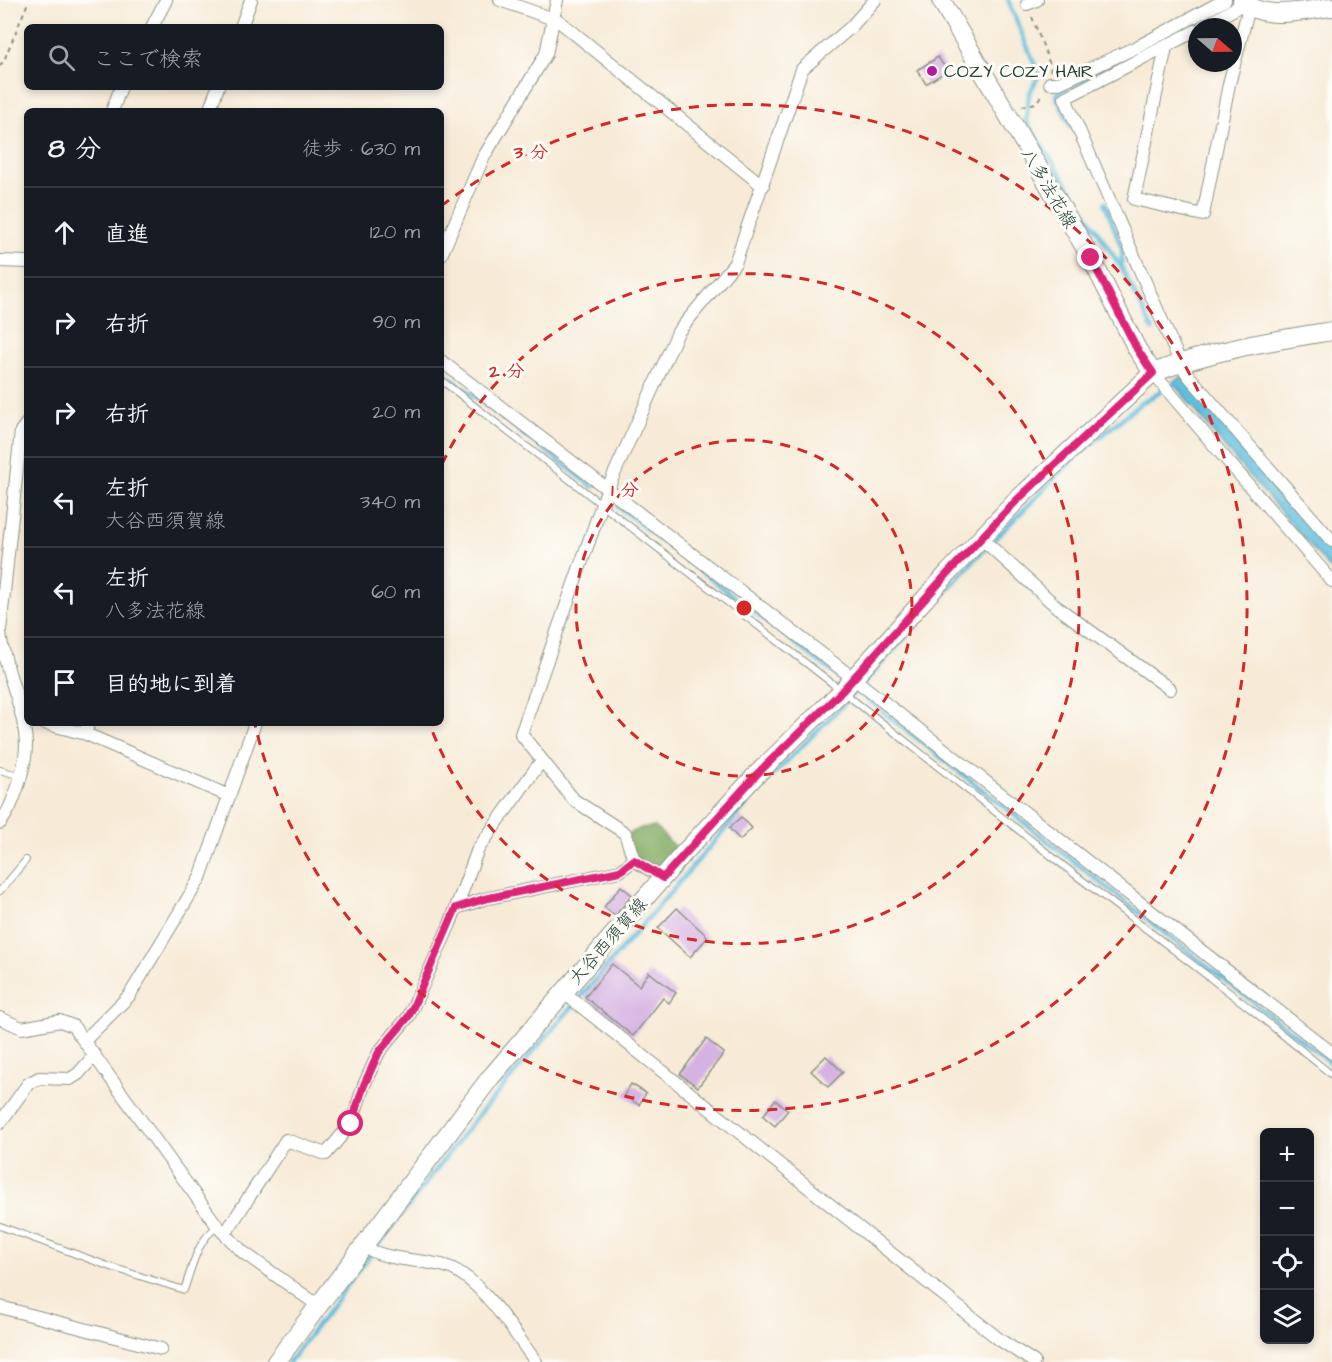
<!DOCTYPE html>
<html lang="ja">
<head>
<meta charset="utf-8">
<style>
  body { margin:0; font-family:"Architects Daughter","Klee One",sans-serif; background:#242831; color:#f1f3f6 }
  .controls { position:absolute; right:18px; bottom:18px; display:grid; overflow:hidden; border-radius:9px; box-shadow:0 3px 9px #0003 }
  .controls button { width:54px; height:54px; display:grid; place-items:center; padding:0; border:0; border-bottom:2px solid #363941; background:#171b24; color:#f1f3f6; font:30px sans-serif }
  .compass { position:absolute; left:1188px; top:18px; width:54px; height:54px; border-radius:50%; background:#171b24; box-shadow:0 3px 9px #0003; rotate:110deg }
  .stop { position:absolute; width:18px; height:18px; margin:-14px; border:4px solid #db2777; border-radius:50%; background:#fff }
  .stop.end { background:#db2777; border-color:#fff; box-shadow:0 2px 6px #0008 }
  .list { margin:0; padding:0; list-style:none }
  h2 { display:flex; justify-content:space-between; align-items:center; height:78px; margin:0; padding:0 24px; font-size:26px }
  h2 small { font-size:20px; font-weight:400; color:#9ea1a6 }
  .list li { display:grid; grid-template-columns:39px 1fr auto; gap:18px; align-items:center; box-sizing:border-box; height:90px; padding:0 24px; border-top:2px solid #363941 }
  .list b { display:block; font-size:22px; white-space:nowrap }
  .list p { margin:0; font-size:20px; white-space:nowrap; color:#9ea1a6 }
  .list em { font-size:20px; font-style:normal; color:#9ea1a6 }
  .icon { flex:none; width:33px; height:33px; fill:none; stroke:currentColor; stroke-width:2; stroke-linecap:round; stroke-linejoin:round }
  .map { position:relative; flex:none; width:1332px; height:1362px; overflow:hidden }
  .search { position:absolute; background:#171b24; box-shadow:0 3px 9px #0003; left:24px; top:24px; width:420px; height:66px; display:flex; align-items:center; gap:15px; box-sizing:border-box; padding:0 21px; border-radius:9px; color:#9ea1a6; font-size:22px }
  .panel { position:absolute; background:#171b24; box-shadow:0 3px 9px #0003; left:24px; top:108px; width:420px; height:618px; border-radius:9px }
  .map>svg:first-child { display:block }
  .forest { fill:#80aa60; stroke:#50744a; stroke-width:1.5 }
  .water { fill:#5fbede; stroke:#3f7e89; stroke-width:1.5 }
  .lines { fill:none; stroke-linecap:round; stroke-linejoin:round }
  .stream { stroke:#5fbede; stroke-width:4.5 }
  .building { fill:#d6b2e3 }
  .service-casing { stroke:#8b9486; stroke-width:8 }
  .minor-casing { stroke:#8b9486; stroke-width:14 }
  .secondary-casing { stroke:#8b9486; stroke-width:20 }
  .path { stroke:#8b9486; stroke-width:2; stroke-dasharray:4.5 4.5; stroke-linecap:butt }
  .service { stroke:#fff; stroke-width:6 }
  .minor { stroke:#fff; stroke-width:12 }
  .secondary { stroke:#fff; stroke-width:18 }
  .route { stroke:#db2777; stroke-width:8 }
  .ring { fill:none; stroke:#d62828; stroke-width:3; stroke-dasharray:10 8 }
  .poi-dot { fill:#b5179e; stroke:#fdfcf7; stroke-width:2 }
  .labels { text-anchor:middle; stroke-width:6; stroke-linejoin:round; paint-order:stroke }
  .poi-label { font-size:18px; fill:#1f3d34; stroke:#fdfcf7; text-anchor:start }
  .street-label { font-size:18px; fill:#1f3d34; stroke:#fdfcf7 }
  .centre { fill:#d62828; stroke:#fdfcf7; stroke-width:3 }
  .ring-label { font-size:18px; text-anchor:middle; font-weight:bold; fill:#d62828; stroke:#fdfcf7; stroke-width:6; stroke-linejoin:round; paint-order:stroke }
</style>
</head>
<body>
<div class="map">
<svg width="1332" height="1362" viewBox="0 0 1332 1362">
  <rect width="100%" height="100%" fill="#fdfcf7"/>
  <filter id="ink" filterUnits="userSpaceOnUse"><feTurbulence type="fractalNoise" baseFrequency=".0167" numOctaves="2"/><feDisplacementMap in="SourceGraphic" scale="12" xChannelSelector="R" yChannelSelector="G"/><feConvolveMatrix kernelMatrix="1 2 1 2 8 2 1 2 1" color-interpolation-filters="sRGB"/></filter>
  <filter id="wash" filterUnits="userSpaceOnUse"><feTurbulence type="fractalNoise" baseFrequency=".008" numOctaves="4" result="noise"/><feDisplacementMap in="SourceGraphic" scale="24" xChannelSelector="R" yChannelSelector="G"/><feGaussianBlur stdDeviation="1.35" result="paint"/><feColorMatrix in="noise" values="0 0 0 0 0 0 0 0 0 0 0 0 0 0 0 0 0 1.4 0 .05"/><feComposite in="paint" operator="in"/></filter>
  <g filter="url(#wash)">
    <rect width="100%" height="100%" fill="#f7ebd7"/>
    <!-- forest -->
    <path class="forest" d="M655,827L675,847L662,867C635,867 635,857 627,835L641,828Z"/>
    <!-- water -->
    <path class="water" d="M1185,376L1245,451L1332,547V571L1225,448L1177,387L1173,381Z"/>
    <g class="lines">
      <!-- stream -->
      <path class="stream" d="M1008,0L1039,75L1029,94L1026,121L1122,269L1153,330
        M1175,35L1204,18
        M1071,127L1056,95L1064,89L1148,48
        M1105,203L1122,249V269
        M441,371L593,487
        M1084,450L1141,403L1178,382
        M618,507L844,681
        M855,690L1332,1064
        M289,1362L471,1124L762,786L857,691L975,559L1076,457"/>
    </g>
    <g id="blocks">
      <!-- building -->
      <path class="building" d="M938,57L947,71L926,84L917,70Z
        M741,817L752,828L740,840L729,828Z
        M621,886L632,895L615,916L604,907Z
        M677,908L708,937L690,957L658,928Z
        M612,964L639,986L649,972L676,993L669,1003L663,998L633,1036L585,997Z
        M706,1039L724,1053L698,1087L680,1074Z
        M826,1056L843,1072L828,1087L811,1071Z
        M631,1084L646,1093L639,1105L624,1095Z
        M775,1100L788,1110L775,1126L763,1116Z"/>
    </g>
  </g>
  <g filter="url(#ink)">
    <use href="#blocks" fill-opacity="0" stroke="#8b9486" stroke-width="1.5"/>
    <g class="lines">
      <!-- service casing -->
      <g class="service-casing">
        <path id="service" d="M441,380L842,691L1069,870L1247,1006L1332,1075
          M0,770L21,776
          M0,891L26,860
          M0,1226L108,1266L184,1290C192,1268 197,1240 217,1227"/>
      </g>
      <!-- minor casing -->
      <g class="minor-casing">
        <path id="minor" d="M500,0L559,21L763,186
          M1027,4L1037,0
          M152,27L166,0
          M241,27L251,0
          M1202,27L1245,3
          M1197,30L1065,98L1180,362L1188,375L1332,541
          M1166,47L1134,199L1203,215L1229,84L1249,7
          M1050,83H1059L1141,45L1225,0
          M112,111L121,87
          M209,111L218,87
          M441,255L483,158L546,54L557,0
          M0,261L27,262
          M441,361L853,678L1332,1053
          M1153,373L1219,451L1332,581
          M981,538L1057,607L1170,689
          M0,630L21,431L27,423
          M0,633C4,671 25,707 26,745C26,758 22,773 18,786C14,799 9,812 0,823
          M44,723L86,734
          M88,723L86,734L229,796
          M663,878L634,860L625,833L574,800L521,734L607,490L678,332L735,263L802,69L851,27L875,0
          M456,908L484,899L620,871L634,860
          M563,992L1000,1340L1034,1362
          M0,1018L22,1028L60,1021L73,1026L218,1227L244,1253L319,1306
          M84,1041L129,996L200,878L255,723
          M0,1123L28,1084L39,1078L70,1079L78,1074L95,1055
          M225,1234L286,1140L326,1154L351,1124L364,1085L379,1052L409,1016L450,924L478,849L542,760
          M364,1247C389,1261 418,1259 445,1266C479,1275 515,1334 536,1362
          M0,1307L161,1349"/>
      </g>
      <!-- secondary casing -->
      <g class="secondary-casing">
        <path id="secondary" d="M941,0L1091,258L1137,349L1153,373
          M1242,0C1263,22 1306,10 1332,7
          M276,1362L490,1078L683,854L757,774L842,691L949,572L1017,500L1153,373C1211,350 1271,341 1332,331"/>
      </g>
      <!-- path -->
      <path class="path" d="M1032,17L1051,67L1050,71
        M0,66L5,58L29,0
        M1022,106L1036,103L1043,93"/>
      <!-- service -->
      <use href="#service" class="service"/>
      <!-- minor -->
      <use href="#minor" class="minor"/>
      <!-- secondary -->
      <use href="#secondary" class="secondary"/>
    </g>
  </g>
  <g class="lines" filter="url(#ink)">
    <!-- route -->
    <path class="route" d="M351,1124L364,1085L379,1052L409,1016L456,908L484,899L620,871L634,860L663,878L757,774L842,691L949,572L1017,500L1153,373L1137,349L1091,258"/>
  </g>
  <!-- distance rings -->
  <g class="ring">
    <circle cx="744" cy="608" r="168"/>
    <path d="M442 464A335 335 0 1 1 430 725"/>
    <path d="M441 206A503 503 0 1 1 255 725"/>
  </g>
  <!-- markers -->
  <circle class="poi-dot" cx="932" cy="71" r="6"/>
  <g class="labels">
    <!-- poi labels -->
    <g class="poi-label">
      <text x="944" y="77">COZY COZY HAIR</text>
    </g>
    <!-- street labels -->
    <g class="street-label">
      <text transform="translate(1049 188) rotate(59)" y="6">八多法花線</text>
      <text transform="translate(608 941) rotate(-49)" y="6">大谷西須賀線</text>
    </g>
  </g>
  <circle cx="744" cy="608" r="9" class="centre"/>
  <g class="ring-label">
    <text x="531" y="158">3 分</text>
    <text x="507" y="377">2 分</text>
    <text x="625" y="496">1 分</text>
  </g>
</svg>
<div class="controls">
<button>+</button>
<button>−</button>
<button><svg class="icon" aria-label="locate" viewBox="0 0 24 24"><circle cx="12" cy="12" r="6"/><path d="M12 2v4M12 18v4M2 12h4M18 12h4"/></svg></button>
<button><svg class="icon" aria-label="layers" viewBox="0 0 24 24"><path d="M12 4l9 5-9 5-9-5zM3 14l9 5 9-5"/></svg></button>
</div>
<svg class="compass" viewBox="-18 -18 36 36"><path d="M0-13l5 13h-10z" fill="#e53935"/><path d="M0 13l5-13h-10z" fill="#9ea1a6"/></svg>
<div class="stop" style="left:351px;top:1124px"></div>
<div class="stop end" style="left:1091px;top:258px"></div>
<div class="search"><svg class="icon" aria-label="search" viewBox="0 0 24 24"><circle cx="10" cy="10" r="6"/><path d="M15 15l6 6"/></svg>ここで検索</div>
<section class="panel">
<h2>8 分<small>徒歩 · 630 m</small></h2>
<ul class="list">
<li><svg class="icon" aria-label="ahead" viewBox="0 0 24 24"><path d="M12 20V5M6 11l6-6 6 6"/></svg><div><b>直進</b></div><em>120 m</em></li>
<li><svg class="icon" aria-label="right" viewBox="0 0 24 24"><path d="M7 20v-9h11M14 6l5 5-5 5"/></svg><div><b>右折</b></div><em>90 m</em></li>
<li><svg class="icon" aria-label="right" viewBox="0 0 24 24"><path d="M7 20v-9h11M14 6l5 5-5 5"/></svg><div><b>右折</b></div><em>20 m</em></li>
<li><svg class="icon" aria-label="left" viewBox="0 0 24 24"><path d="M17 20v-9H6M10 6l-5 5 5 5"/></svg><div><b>左折</b><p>大谷西須賀線</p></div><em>340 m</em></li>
<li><svg class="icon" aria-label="left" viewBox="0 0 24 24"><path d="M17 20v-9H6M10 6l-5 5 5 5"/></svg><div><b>左折</b><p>八多法花線</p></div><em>60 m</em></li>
<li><svg class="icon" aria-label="arrive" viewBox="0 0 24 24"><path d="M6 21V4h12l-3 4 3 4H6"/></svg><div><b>目的地に到着</b></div></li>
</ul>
</section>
</div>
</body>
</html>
